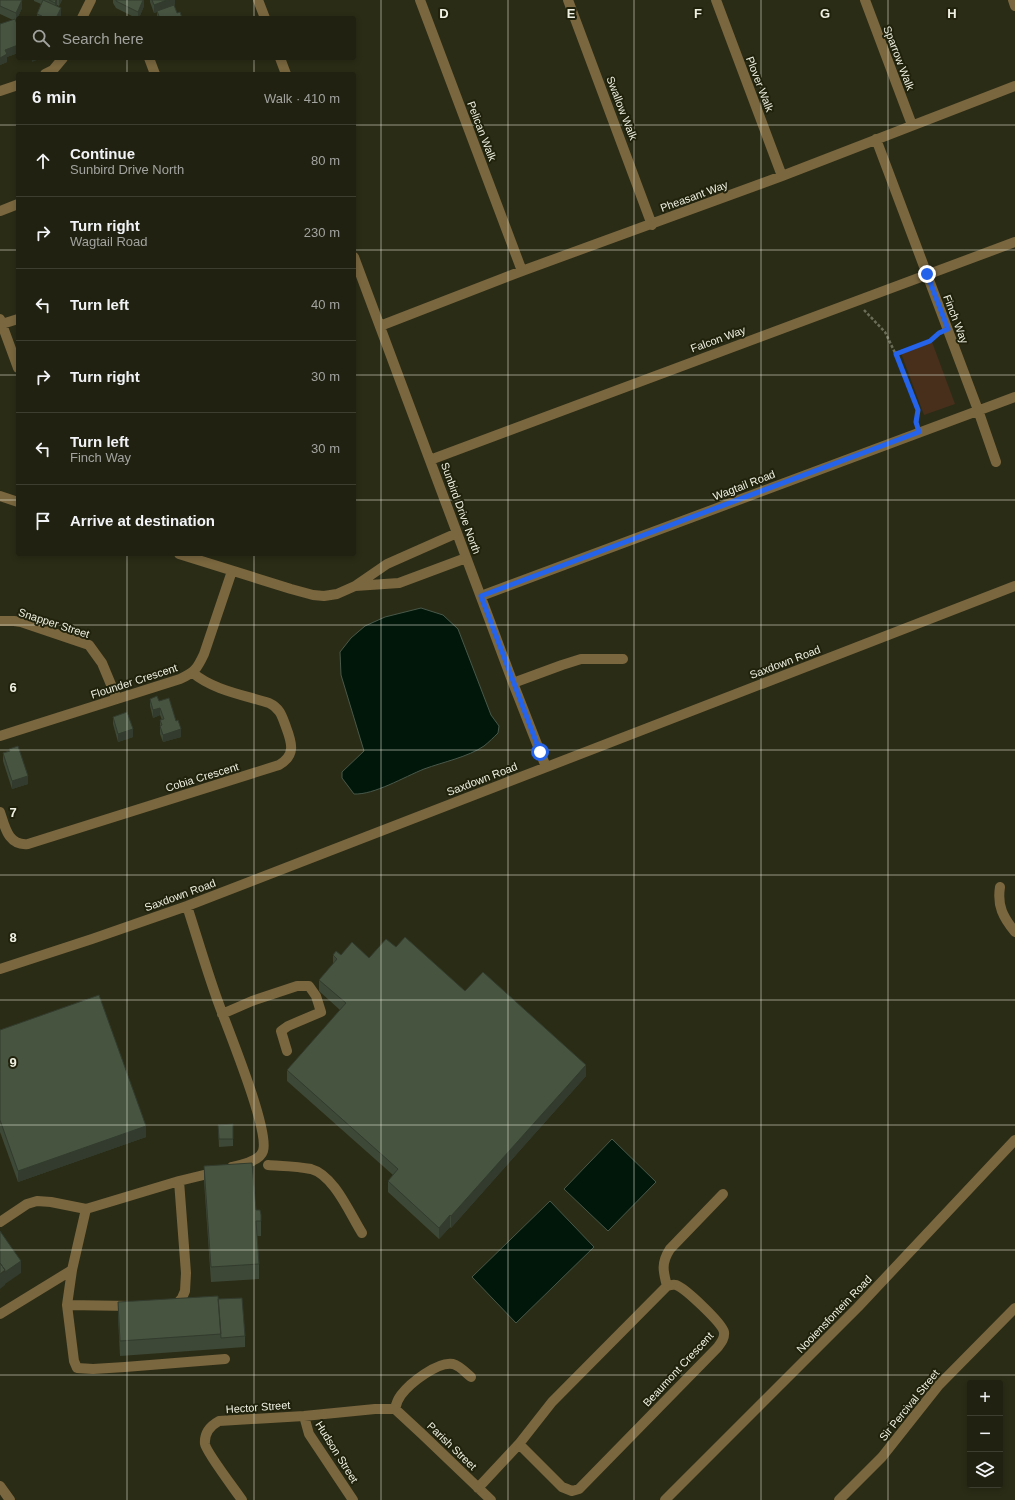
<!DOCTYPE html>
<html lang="en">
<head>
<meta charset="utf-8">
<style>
  :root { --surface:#202110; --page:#282919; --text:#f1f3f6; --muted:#a2a39f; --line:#3d3e30 }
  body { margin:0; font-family:Arial,sans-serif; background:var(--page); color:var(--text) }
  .controls { position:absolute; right:12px; bottom:12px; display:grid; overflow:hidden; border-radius:4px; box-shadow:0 2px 6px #0003 }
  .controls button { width:36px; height:36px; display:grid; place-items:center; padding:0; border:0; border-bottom:1px solid var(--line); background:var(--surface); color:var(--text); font:20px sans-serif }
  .stop { position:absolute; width:12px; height:12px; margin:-9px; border:3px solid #2563eb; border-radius:50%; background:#fff }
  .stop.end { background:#2563eb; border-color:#fff; box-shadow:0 1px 4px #0008 }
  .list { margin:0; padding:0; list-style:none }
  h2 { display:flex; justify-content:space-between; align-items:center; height:52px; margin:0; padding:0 16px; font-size:17px }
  h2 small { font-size:13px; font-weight:400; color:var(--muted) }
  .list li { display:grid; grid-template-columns:26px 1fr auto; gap:12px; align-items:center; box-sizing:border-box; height:72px; padding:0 16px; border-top:1px solid var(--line) }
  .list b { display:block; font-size:15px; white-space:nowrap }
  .list p { margin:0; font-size:13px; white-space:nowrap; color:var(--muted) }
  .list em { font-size:13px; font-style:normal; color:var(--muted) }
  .icon { flex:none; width:22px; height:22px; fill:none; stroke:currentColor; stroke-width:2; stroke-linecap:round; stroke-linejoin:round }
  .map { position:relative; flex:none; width:1015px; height:1500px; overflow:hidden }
  .search { position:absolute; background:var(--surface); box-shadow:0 2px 6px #0003; left:16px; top:16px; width:340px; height:44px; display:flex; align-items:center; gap:10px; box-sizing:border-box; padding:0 14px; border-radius:4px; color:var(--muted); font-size:15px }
  .panel { position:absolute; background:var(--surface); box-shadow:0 2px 6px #0003; left:16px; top:72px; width:340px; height:484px; border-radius:4px }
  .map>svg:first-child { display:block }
  .green { fill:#472f1c }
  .water { fill:#001709; stroke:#48584a }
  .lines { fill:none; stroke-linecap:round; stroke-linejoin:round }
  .path { stroke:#6c6d59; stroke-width:2.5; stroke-dasharray:3 2; stroke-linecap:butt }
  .minor { stroke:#7a673f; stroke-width:10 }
  .wall { fill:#3d4837 }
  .shaded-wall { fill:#323b2d }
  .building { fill:#475440; stroke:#323b2d }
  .route { stroke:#2563eb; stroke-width:5 }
  .grid { fill:none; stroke:#eff0e2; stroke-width:1; stroke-opacity:0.55 }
  .labels { text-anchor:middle; stroke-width:4; stroke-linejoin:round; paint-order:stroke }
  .street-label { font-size:11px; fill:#eff0e2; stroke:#21220c }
  .grid-label { font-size:13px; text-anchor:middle; font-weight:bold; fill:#eff0e2; stroke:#21220c; stroke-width:4; stroke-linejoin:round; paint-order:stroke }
</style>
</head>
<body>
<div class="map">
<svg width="1015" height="1500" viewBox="0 0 1015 1500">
  <rect width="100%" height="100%" fill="#2b2c16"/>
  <path class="green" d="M932,342L955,404L924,415L901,353Z"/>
  <path class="water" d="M421,608L443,615L458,629L491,715L499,726L498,733C494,737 489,742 484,746C468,757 443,762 424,769C404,777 374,795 354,794L342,778V772L364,751L341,675L340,652L351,638L365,626L385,617Z
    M612,1139L656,1182L608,1231L564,1189Z
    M550,1201L594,1247L516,1323L472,1277Z"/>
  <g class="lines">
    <path class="path" d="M864,310L885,332L898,359L918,410L917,422
      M896,353L930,341L938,334"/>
    <path class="minor" d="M258,0L265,18
      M420,0L522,271
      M568,0L652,225
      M716,0L782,176
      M865,0L912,125
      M1013,0L1015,6
      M82,18L91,0
      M149,58L155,74
      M280,58L286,74
      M45,74L53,70L63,58
      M0,91L18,85
      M876,139L978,410L996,462
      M0,211L18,204
      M354,257L513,683L546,767
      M0,319L18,368
      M2,324L18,319
      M380,326L522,271L782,176L1015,86
      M430,460L1015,242
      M0,496L18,502
      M179,554L291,589L313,595L324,596L337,594L355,586L387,564L457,533
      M355,586L399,583L466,558
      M481,596L1015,397
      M0,621H14L21,622L89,645L102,663L117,699
      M513,683L562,665L581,659H623
      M0,736L180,679C195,672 197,669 204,654L232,571
      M0,812C5,827 8,846 28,844L279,765C296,755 292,743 286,727C282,716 280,708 269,703C244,695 213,690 193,673
      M1000,887C997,906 1003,917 1015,932
      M187,906C197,937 206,968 217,999C226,1025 270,1130 263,1151C260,1161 241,1165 232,1167
      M0,969L92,939L187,906L1015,586
      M222,1014L252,1001L297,986H309L316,996L321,1012L288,1026L281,1031L287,1051
      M268,1165C282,1166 297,1166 311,1169C334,1175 350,1214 362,1233
      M86,1209L72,1270L67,1305L74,1361L77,1368L93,1369L125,1367L225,1359
      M0,1222L27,1204L37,1201L51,1202L86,1209L179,1181L216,1172
      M667,1286C663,1271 661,1263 670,1249L723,1194
      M67,1305L131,1306
      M173,1305L177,1304L182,1298L185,1291L186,1273L179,1181
      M0,1314L72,1270
      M395,1409L422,1434L491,1500
      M395,1409C396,1404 398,1399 401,1395C410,1383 438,1361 453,1364C460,1366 465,1372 471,1377
      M304,1416L309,1434L353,1500
      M0,1486L10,1500
      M478,1488L519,1444L552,1402L667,1286C670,1285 673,1284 676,1285C685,1288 722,1323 724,1332C725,1339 720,1344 717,1348L579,1489L572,1491L562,1487L519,1444
      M242,1500C236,1491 206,1452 205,1444C204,1433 210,1426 219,1421L304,1416L375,1409H395
      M665,1500L858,1307L1015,1140
      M839,1500L882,1457L939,1385L1015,1308"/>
  </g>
  <path class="wall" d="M0,0L22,8L16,21L18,27V53L7,57V62L0,65V24L13,20L0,14Z
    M34,0H62L59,6L57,5L56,7L61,16L60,18H37V14L41,4L34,1Z
    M113,0H144V6L139,18H136L116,8L113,3Z
    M150,0H175V4L174,5L177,13L182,18H157V12L154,13L150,2Z
    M150,699L159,701L181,737L163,742L160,734V720H162L160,715L153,718L150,706Z
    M113,717L133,737L118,742L113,724Z
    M9,749L28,784L12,789L3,761V753L9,751Z
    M396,947L465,991L586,1076L451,1228L450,1227L439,1239L388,1192V1181L393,1175L287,1081V1070L340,1010L319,991V980L333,964V955L369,958Z
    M0,1030L146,1137L18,1182L0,1132Z
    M218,1125L233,1139V1146L219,1147Z
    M204,1166L261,1215V1236H257L259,1264V1279L211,1282L204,1181Z
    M218,1299L245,1336V1347L120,1356L118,1317V1302Z"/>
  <path class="shaded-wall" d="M22,0V8L16,21V13Z
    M56,0H57V5L55,10V3Z
    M59,0H62L59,6Z
    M143,0H144V6L139,18H138V12Z
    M167,0H175V4L154,13V5Z
    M61,8V16L60,18H56Z
    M18,45V53L7,57V62L0,65V58L5,50Z
    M32,58H42L32,62Z
    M160,708V715L153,718V710Z
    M133,729V737L118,742V734Z
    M181,729V737L163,742V735Z
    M28,776V784L12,789V781Z
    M586,1065V1076L451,1228V1216Z
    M146,1126V1137L18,1182V1171Z
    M450,1215V1227L439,1239V1228Z
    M21,1261V1273L5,1284V1285L0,1289V1274Z"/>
  <path class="building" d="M0,0H22L16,13L0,6Z
    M43,0L61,8L56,18H41L42,16L37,14Z
    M49,0H56L55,3Z
    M116,0H143L138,12L116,1Z
    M152,0H167L154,5Z
    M174,5L177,13L180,12L182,18H158L157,17L159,16L157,11Z
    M15,19L18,27V45L5,50L7,54L0,58V24Z
    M157,696L159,701L169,698L176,721L178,720L181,729L163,735L160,726L162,725L160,720L164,719L160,708L153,710L150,699Z
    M127,712L133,729L118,734L113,717Z
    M18,746L28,776L12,781L3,753L10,751L9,749Z
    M405,937L465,991L483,972L586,1065L451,1216L450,1215L439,1228L388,1181L398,1169L287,1070L346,1003L319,980L337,959L333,955L336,951L341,955L352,942L369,958L386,939L396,947Z
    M99,995L146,1126L18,1171L0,1120V1030Z
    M233,1124V1139H219L218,1125Z
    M252,1163L256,1210H260L261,1215V1221H256L259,1264L211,1267L204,1166Z
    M0,1231L21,1261L5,1272V1270L0,1263Z
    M0,1263L5,1270L0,1274Z
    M218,1296L221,1334L120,1341L118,1302Z
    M242,1298L245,1336L221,1338L218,1299Z"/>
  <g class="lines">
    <path class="route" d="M540,752L481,596L919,432L916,422L918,410L896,354L930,341L939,333L948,329L927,274"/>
  </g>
  <path class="grid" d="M127,0V18M254,0V18M381,0V1500M508,0V1500M634,0V1500M761,0V1500M888,0V1500M127,58V74M254,58V74M0,125H18M354,125H1015M0,250H18M354,250H1015M0,375H18M354,375H1015M0,500H18M354,500H1015M127,554V1500M254,554V1500M0,625H1015M0,750H1015M0,875H1015M0,1000H1015M0,1125H1015M0,1250H1015M0,1375H1015"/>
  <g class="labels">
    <g class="street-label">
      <text transform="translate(899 58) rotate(69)" y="4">Sparrow Walk</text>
      <text transform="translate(760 84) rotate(69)" y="4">Plover Walk</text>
      <text transform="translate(622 108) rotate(69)" y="4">Swallow Walk</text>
      <text transform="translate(482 131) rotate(69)" y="4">Pelican Walk</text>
      <text transform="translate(694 196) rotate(-20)" y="4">Pheasant Way</text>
      <text transform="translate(956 319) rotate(69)" y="4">Finch Way</text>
      <text transform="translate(718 339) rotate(-20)" y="4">Falcon Way</text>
      <text transform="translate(744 485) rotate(-21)" y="4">Wagtail Road</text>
      <text transform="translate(461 508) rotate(70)" y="4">Sunbird Drive North</text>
      <text transform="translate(54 623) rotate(18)" y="4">Snapper Street</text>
      <text transform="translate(785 662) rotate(-21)" y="4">Saxdown Road</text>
      <text transform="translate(134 681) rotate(-18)" y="4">Flounder Crescent</text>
      <text transform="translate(202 777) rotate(-17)" y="4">Cobia Crescent</text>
      <text transform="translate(482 779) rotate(-21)" y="4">Saxdown Road</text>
      <text transform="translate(180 895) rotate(-20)" y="4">Saxdown Road</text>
      <text transform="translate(834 1314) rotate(-46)" y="4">Nooiensfontein Road</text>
      <text transform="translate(678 1369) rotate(-47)" y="4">Beaumont Crescent</text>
      <text transform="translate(909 1405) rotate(-51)" y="4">Sir Percival Street</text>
      <text transform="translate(258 1407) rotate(-4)" y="4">Hector Street</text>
      <text transform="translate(452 1446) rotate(44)" y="4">Parish Street</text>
      <text transform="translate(337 1452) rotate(58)" y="4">Hudson Street</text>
    </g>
  </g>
  <g class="grid-label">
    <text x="444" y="18">D</text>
    <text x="571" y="18">E</text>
    <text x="698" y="18">F</text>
    <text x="825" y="18">G</text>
    <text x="952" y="18">H</text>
    <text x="13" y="692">6</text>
    <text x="13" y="817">7</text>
    <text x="13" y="942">8</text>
    <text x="13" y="1067">9</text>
  </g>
</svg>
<div class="controls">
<button>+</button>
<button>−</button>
<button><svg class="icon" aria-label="layers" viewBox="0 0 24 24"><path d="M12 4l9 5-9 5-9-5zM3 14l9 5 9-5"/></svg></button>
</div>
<div class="stop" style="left:540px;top:752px"></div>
<div class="stop end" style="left:927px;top:274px"></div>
<div class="search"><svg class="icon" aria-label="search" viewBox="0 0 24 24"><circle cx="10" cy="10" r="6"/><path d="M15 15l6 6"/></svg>Search here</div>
<section class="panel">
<h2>6 min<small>Walk · 410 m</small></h2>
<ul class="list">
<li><svg class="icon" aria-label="ahead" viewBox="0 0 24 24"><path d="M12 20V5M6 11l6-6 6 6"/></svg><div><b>Continue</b><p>Sunbird Drive North</p></div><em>80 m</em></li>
<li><svg class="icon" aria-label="right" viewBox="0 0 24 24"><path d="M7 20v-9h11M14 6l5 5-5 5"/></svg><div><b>Turn right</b><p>Wagtail Road</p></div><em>230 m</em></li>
<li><svg class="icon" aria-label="left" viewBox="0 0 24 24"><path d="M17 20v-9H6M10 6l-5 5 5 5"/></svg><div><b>Turn left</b></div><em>40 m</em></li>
<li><svg class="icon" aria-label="right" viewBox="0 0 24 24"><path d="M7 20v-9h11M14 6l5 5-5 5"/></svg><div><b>Turn right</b></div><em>30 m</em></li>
<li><svg class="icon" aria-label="left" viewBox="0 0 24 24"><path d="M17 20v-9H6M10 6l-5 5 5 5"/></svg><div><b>Turn left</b><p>Finch Way</p></div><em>30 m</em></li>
<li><svg class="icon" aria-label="arrive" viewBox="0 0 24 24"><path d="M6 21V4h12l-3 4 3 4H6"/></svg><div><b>Arrive at destination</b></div></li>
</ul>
</section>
</div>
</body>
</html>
